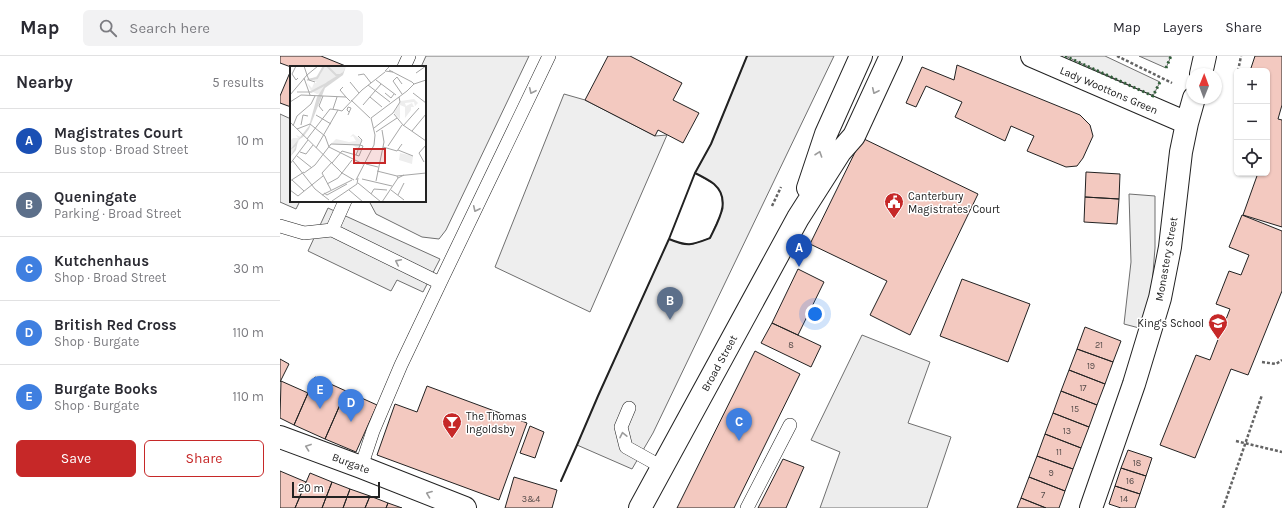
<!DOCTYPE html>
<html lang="en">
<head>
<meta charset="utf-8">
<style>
  :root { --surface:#fff; --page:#f2f2f3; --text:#2b2b33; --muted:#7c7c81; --line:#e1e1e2; --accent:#c62828 }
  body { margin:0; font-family:Karla,sans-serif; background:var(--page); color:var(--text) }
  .controls { position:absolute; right:12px; top:12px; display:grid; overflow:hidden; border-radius:6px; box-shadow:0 1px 3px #0004 }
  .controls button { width:36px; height:36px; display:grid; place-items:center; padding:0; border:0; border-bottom:1px solid var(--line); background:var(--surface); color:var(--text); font:20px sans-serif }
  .compass { position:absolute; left:906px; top:12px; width:36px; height:36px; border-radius:50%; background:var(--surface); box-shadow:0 1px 3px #0004; rotate:1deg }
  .scale { position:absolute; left:12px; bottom:10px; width:88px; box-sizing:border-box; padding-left:4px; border:2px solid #222; border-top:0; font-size:11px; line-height:14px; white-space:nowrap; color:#222; -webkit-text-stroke:3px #fff; paint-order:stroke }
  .you { position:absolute; left:535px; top:258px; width:14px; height:14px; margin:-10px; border:3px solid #fff; border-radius:50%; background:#1a73e8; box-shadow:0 0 0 6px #1a73e833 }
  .badge { display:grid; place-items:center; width:26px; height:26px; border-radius:50%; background:var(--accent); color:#fff; font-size:13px; font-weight:700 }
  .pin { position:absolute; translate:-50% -33px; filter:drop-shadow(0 1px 2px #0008) }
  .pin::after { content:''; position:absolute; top:21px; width:14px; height:12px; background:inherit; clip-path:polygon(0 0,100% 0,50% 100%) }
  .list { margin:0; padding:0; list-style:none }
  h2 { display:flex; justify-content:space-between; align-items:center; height:52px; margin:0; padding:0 16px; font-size:17px }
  h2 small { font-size:13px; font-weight:400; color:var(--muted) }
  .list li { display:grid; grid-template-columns:26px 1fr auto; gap:12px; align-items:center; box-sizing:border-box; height:64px; padding:0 16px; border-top:1px solid var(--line) }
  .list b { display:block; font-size:15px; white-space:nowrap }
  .list p { margin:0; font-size:13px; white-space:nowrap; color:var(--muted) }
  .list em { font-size:13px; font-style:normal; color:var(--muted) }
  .actions { display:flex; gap:8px; padding:12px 16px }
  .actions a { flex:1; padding:9px 0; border:1px solid var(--accent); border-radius:6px; text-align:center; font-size:14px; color:var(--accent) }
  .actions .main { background:var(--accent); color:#fff }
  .icon { flex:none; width:22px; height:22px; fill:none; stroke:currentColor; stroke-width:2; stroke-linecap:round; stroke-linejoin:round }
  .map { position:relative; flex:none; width:1002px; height:452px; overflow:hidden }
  header { display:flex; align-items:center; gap:24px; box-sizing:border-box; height:56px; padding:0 20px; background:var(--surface); border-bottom:1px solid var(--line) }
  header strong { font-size:19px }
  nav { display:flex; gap:22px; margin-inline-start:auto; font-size:14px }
  .search { width:280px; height:36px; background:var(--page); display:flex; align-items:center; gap:10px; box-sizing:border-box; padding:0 14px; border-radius:6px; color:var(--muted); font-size:15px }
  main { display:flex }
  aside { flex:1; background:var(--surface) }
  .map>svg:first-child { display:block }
  .green { fill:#eee; stroke:#6f6f6f }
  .parking { fill:#ededed; stroke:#6f6f6f }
  .building { fill:#f3c9c0; stroke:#222 }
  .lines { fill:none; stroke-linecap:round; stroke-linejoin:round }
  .service-casing { stroke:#222; stroke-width:14 }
  .minor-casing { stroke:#222; stroke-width:24 }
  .trunk-casing { stroke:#222; stroke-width:24 }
  .path { stroke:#646464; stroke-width:2.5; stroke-dasharray:3 2; stroke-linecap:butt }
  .service { stroke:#fff; stroke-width:13 }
  .minor { stroke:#fff; stroke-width:22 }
  .trunk { stroke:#fff; stroke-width:22 }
  .hedge { stroke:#2f5e38; stroke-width:3; stroke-dasharray:2 3; stroke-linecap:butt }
  .wall { stroke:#222; stroke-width:2 }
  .oneway { stroke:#9c9c9c }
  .labels { text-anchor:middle; stroke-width:3; stroke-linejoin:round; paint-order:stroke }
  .number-label { font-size:9px; fill:#564c4a }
  .street-label { font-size:11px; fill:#222; stroke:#fff }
  .poi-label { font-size:11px; fill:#222; stroke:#fff; text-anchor:start }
  .inset-river { fill:none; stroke:#d9d9d9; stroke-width:2 }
  .inset-road { fill:none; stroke:#a7a7a7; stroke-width:1 }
  .view { fill:#c62828; fill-opacity:0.15; stroke:#c62828; stroke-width:2 }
  .inset-edge { fill:none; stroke:#222; stroke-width:2 }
</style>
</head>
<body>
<header>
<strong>Map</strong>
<div class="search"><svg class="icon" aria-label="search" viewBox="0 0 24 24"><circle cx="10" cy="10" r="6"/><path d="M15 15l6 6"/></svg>Search here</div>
<nav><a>Map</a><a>Layers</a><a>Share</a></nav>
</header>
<main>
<aside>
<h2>Nearby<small>5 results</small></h2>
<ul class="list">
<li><span class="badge" style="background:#1a4fb4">A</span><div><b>Magistrates Court</b><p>Bus stop · Broad Street</p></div><em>10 m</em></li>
<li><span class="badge" style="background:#5c6f8a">B</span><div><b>Queningate</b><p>Parking · Broad Street</p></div><em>30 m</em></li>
<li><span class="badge" style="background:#3f7fe0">C</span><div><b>Kutchenhaus</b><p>Shop · Broad Street</p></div><em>30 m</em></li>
<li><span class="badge" style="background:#3f7fe0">D</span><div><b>British Red Cross</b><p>Shop · Burgate</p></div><em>110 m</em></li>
<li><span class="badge" style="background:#3f7fe0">E</span><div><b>Burgate Books</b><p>Shop · Burgate</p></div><em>110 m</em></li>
</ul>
<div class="actions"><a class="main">Save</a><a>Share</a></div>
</aside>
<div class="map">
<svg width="1002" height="452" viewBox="0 0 1002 452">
  <rect width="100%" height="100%" fill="#fff"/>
  <path class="green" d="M146,0H249L166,174L159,183L142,181L96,158L89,145H145V11H141Z
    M785,0H825L880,26L873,40Z
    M859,0H891L886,12Z
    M284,38L305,44L375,80L387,79L310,256L215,211Z
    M0,58L11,63V145H20L16,153L0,146Z"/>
  <path class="parking" d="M467,0H554L373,377L352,413L297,389L318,340L389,183L402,188H413L430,182L443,153L441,137L434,128L415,117L431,88Z
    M849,138L875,140V192L871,242L863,273L844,268L851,206Z
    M48,152L160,203L143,236L117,224L111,235L28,195Z
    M582,279L650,306L628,367L671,381L647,452H540L560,396L531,384Z"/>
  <path class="building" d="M0,0H41L68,11H11L0,7Z
    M328,0H350L402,27L393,44L419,57L403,87L378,74L375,80L305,44Z
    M975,0H1002V49L998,63L1002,64V171L963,159L978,117H987V15H970Z
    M677,9L800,59L810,69L813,80L803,102L797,110L786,111L747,95L754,80L731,70L725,85L675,61L682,46L646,30L636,51L626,47L642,11L674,24Z
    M11,14V51L0,47V40Z
    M582,82L698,138L630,279L590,259L607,225L530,188Z
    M806,116L840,118L839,143L805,141Z
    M805,141L839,143L837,168L804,166Z
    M962,159L1002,175V235L968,319L951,313L915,402L880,389L916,299L930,304L950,253L936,248L949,215L961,219L969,199L949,191Z
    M518,213L544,226L518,279L492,267Z
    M682,223L750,248L728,306L660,280Z
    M492,267L541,290L531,311L481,287Z
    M805,271L841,285L833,306L797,293Z
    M797,293L833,306L825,328L789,314Z
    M475,295L520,318L454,452H397Z
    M0,303L9,308L0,326Z
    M789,314L825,328L817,349L781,335Z
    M35,321L66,335L45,383L14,369Z
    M1,325L28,337L14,369L0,362Z
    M147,330L247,367L219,444L97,399L115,348L137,356Z
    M66,335L97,349L76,396L45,383Z
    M781,335L817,349L809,371L773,357Z
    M773,357L809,371L801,392L765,378Z
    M250,370L264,376L255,402L240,397Z
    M765,378L801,392L793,413L757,400Z
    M848,394L872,402L866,420L841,412Z
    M757,400L793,413L785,435L749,421Z
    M503,403L524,411L506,452H478Z
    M841,412L866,420L860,438L835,430Z
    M0,415L26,426L15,452H0Z
    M30,417L52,426L42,452H15Z
    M234,421L277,434L272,452H225Z
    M749,421L785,435L779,452H766L741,442Z
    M52,426L70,433L63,452H42Z
    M835,430L860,438L855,452H841L829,448Z
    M70,433L90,440L85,452H63Z
    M90,440L108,447L106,452H85Z
    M741,442L766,452H737Z
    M108,447L122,452H106Z"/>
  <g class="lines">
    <defs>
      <path id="service" d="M124,11L129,0
        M65,145L52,174L160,227L269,0
        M0,170L24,177L52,174
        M349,352L341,371L346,391L382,411
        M81,411L93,375L121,309L160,227
        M467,452L510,369"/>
      <path id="minor" d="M752,0L907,67
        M921,18L925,0
        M0,381L81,411L185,452
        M811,452L854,328L880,242L890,191L901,96L907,67L914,42"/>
      <path id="trunk" d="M528,132L546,78L581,0
        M360,452L518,162L560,96L574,80L611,0"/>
    </defs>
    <use href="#service" class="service-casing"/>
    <use href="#minor" class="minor-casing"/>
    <use href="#trunk" class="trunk-casing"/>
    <path class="path" d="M837,0L892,27
      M958,15L961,0
      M492,150L501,131
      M982,306L996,308L1002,304
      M956,385L1002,396
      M943,452L982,339"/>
    <use href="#service" class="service"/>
    <use href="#minor" class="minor"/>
    <use href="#trunk" class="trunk"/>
    <path class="hedge" d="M785,0L873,40L880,26
      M886,12L891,0"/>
    <path class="wall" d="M415,117C421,120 429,124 434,128C452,144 438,165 430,182C412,189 408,191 389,183Z
      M415,117L431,88L467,0
      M281,425L297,389L318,340L389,183"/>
  </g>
  <defs><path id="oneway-chevron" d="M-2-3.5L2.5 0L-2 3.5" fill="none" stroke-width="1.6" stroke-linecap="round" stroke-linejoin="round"/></defs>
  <g class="oneway">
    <use href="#oneway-chevron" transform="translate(252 35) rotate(115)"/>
    <use href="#oneway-chevron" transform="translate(595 35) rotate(115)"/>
    <use href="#oneway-chevron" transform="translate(539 98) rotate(-71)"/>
    <use href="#oneway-chevron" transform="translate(196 153) rotate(115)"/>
    <use href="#oneway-chevron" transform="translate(118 206) rotate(-154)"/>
    <use href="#oneway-chevron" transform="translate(343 379) rotate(-102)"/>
    <use href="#oneway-chevron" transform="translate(28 391) rotate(-160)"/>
    <use href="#oneway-chevron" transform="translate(149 438) rotate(-159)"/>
  </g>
  <defs>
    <symbol id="civic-pin" viewBox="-11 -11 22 30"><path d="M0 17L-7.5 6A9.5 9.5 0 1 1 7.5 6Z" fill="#c62828" stroke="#fff"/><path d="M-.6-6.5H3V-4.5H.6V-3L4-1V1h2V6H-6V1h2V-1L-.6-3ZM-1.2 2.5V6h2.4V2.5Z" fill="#fff"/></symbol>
    <symbol id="school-pin" viewBox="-11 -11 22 30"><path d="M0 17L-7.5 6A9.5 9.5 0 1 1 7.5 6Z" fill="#c62828" stroke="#fff"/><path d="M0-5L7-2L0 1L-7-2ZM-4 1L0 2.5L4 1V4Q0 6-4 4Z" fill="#fff"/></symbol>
    <symbol id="bar-pin" viewBox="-11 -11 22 30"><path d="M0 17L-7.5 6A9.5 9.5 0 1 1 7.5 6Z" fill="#c62828" stroke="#fff"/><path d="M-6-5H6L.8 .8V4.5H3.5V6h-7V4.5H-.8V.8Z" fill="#fff"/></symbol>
  </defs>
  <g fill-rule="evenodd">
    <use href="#civic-pin" x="603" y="135" width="22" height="30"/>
    <use href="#school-pin" x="927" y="256" width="22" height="30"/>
    <use href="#bar-pin" x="161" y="355" width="22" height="30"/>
  </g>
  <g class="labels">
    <g class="number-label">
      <text x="511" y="292">8</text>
      <text x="819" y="292">21</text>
      <text x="811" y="313">19</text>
      <text x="803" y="335">17</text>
      <text x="795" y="356">15</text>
      <text x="787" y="378">13</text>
      <text x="779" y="399">11</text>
      <text x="857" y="410">18</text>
      <text x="771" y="420">9</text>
      <text x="850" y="428">16</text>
      <text x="763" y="442">7</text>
      <text x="251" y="446">3&amp;4</text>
      <text x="844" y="446">14</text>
    </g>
    <g class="street-label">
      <text transform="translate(829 34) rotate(23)" y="4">Lady Woottons Green</text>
      <text transform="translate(886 203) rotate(-80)" y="4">Monastery Street</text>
      <text transform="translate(439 307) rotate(-61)" y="4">Broad Street</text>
      <text transform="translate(71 407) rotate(21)" y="4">Burgate</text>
    </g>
    <g class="poi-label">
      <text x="628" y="144">Canterbury<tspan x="628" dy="13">Magistrates' Court</tspan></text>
      <text x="924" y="271" text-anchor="end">King's School</text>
      <text x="186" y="364">The Thomas<tspan x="186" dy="13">Ingoldsby</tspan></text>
    </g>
  </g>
  <g transform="translate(10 10)">
    <rect width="136" height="136" fill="#fff"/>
    <path d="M32,0H56L53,6L38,16L31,27L27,28L21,25L17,17L22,22L24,17H27L21,13L31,8ZM124,33L128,37L125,40L124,36L115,37L116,40L122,37L124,41H121V44L115,52V41L110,39V53L104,47L111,35ZM63,68L71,74L69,89L68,83L63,79L41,78L46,73L59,76L66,75L63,70L60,71ZM6,69L11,71L0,91V75L3,72H8ZM110,87L123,90L122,98L109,94Z" fill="#eee"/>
    <path d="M56,0L53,9L35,22L19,63L13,71L8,74L6,84L0,91L6,80L0,84L19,60L27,31L37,16L53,6Z" fill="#d9d9d9"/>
    <path class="inset-river" d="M37,0L46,9H50M17,14L27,12L34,0M7,26H21L40,16"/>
    <path class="inset-road" d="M6,0L2,8L6,14L8,12M14,0L17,9L28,0M100,0L95,5L103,6M99,4L122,16M126,7L136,0M68,9L74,8L81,17M14,12L20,29M86,14L106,29M60,16L69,27M112,18L107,11L103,15L112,28M124,18L136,14M78,19L100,36M53,21L50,24L56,31M95,27L101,32L104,28M123,27L136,37M0,29L17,9L19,14L25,16M80,31L92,41M61,34L80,52M0,36L11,29L56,31L60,35M73,39L91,18M43,43L47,31M48,44L52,45L72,24L95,6M33,45L29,40L33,30M104,48L113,59L136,75M26,49L41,58M58,49L61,42L58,41L57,44L59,46M0,56L52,107L64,114M11,59L13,49L18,50M3,60L7,50L21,38L25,30M113,60L129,42M84,62L103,47L110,36L109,31M7,63L20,58L35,70M122,65L136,48M86,66L107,52M35,70L39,81L73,98M17,73L40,43L48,44M70,79L73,80L69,90L66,89ZM98,80L112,59M93,81L107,85L112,78M26,82L48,44M108,84L123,90M10,86L16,88L23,79M7,90L22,102M3,95L25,123L39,134M134,96L129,87L136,79M42,97L52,85L66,89M0,98L18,74M76,98L88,101M87,105L107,110M14,107L25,99L41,78L70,79L72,74L68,70M108,112L107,110L136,107M72,113L102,120M2,114L14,125M66,114L84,79L85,69L81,52L117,25L124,18L122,16M0,115L14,106M86,115L94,76L92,64M68,117L91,136M37,118L48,112L62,94M0,124L8,130L33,110M41,124L32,107L42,96M59,124L73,136M101,124L114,134M34,127L37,129L57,118M81,128L84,123L97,124M32,129L62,114M108,129L114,117M42,135L67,118L68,112M92,136L108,112L114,109"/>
    <path class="view" d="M64,83H95V97H64Z"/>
    <rect width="136" height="136" class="inset-edge"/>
  </g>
</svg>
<div class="controls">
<button>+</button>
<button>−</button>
<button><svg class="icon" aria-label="locate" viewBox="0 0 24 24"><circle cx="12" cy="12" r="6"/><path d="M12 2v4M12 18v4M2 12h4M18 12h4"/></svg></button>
</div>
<svg class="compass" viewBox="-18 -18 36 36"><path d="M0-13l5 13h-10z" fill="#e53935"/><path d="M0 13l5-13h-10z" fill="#7c7c81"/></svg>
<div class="scale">20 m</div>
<div class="you"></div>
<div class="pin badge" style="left:519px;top:211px;background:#1a4fb4">A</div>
<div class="pin badge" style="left:390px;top:264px;background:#5c6f8a">B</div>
<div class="pin badge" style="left:459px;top:385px;background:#3f7fe0">C</div>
<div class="pin badge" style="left:71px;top:366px;background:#3f7fe0">D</div>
<div class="pin badge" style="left:40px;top:353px;background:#3f7fe0">E</div>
</div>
</main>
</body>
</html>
